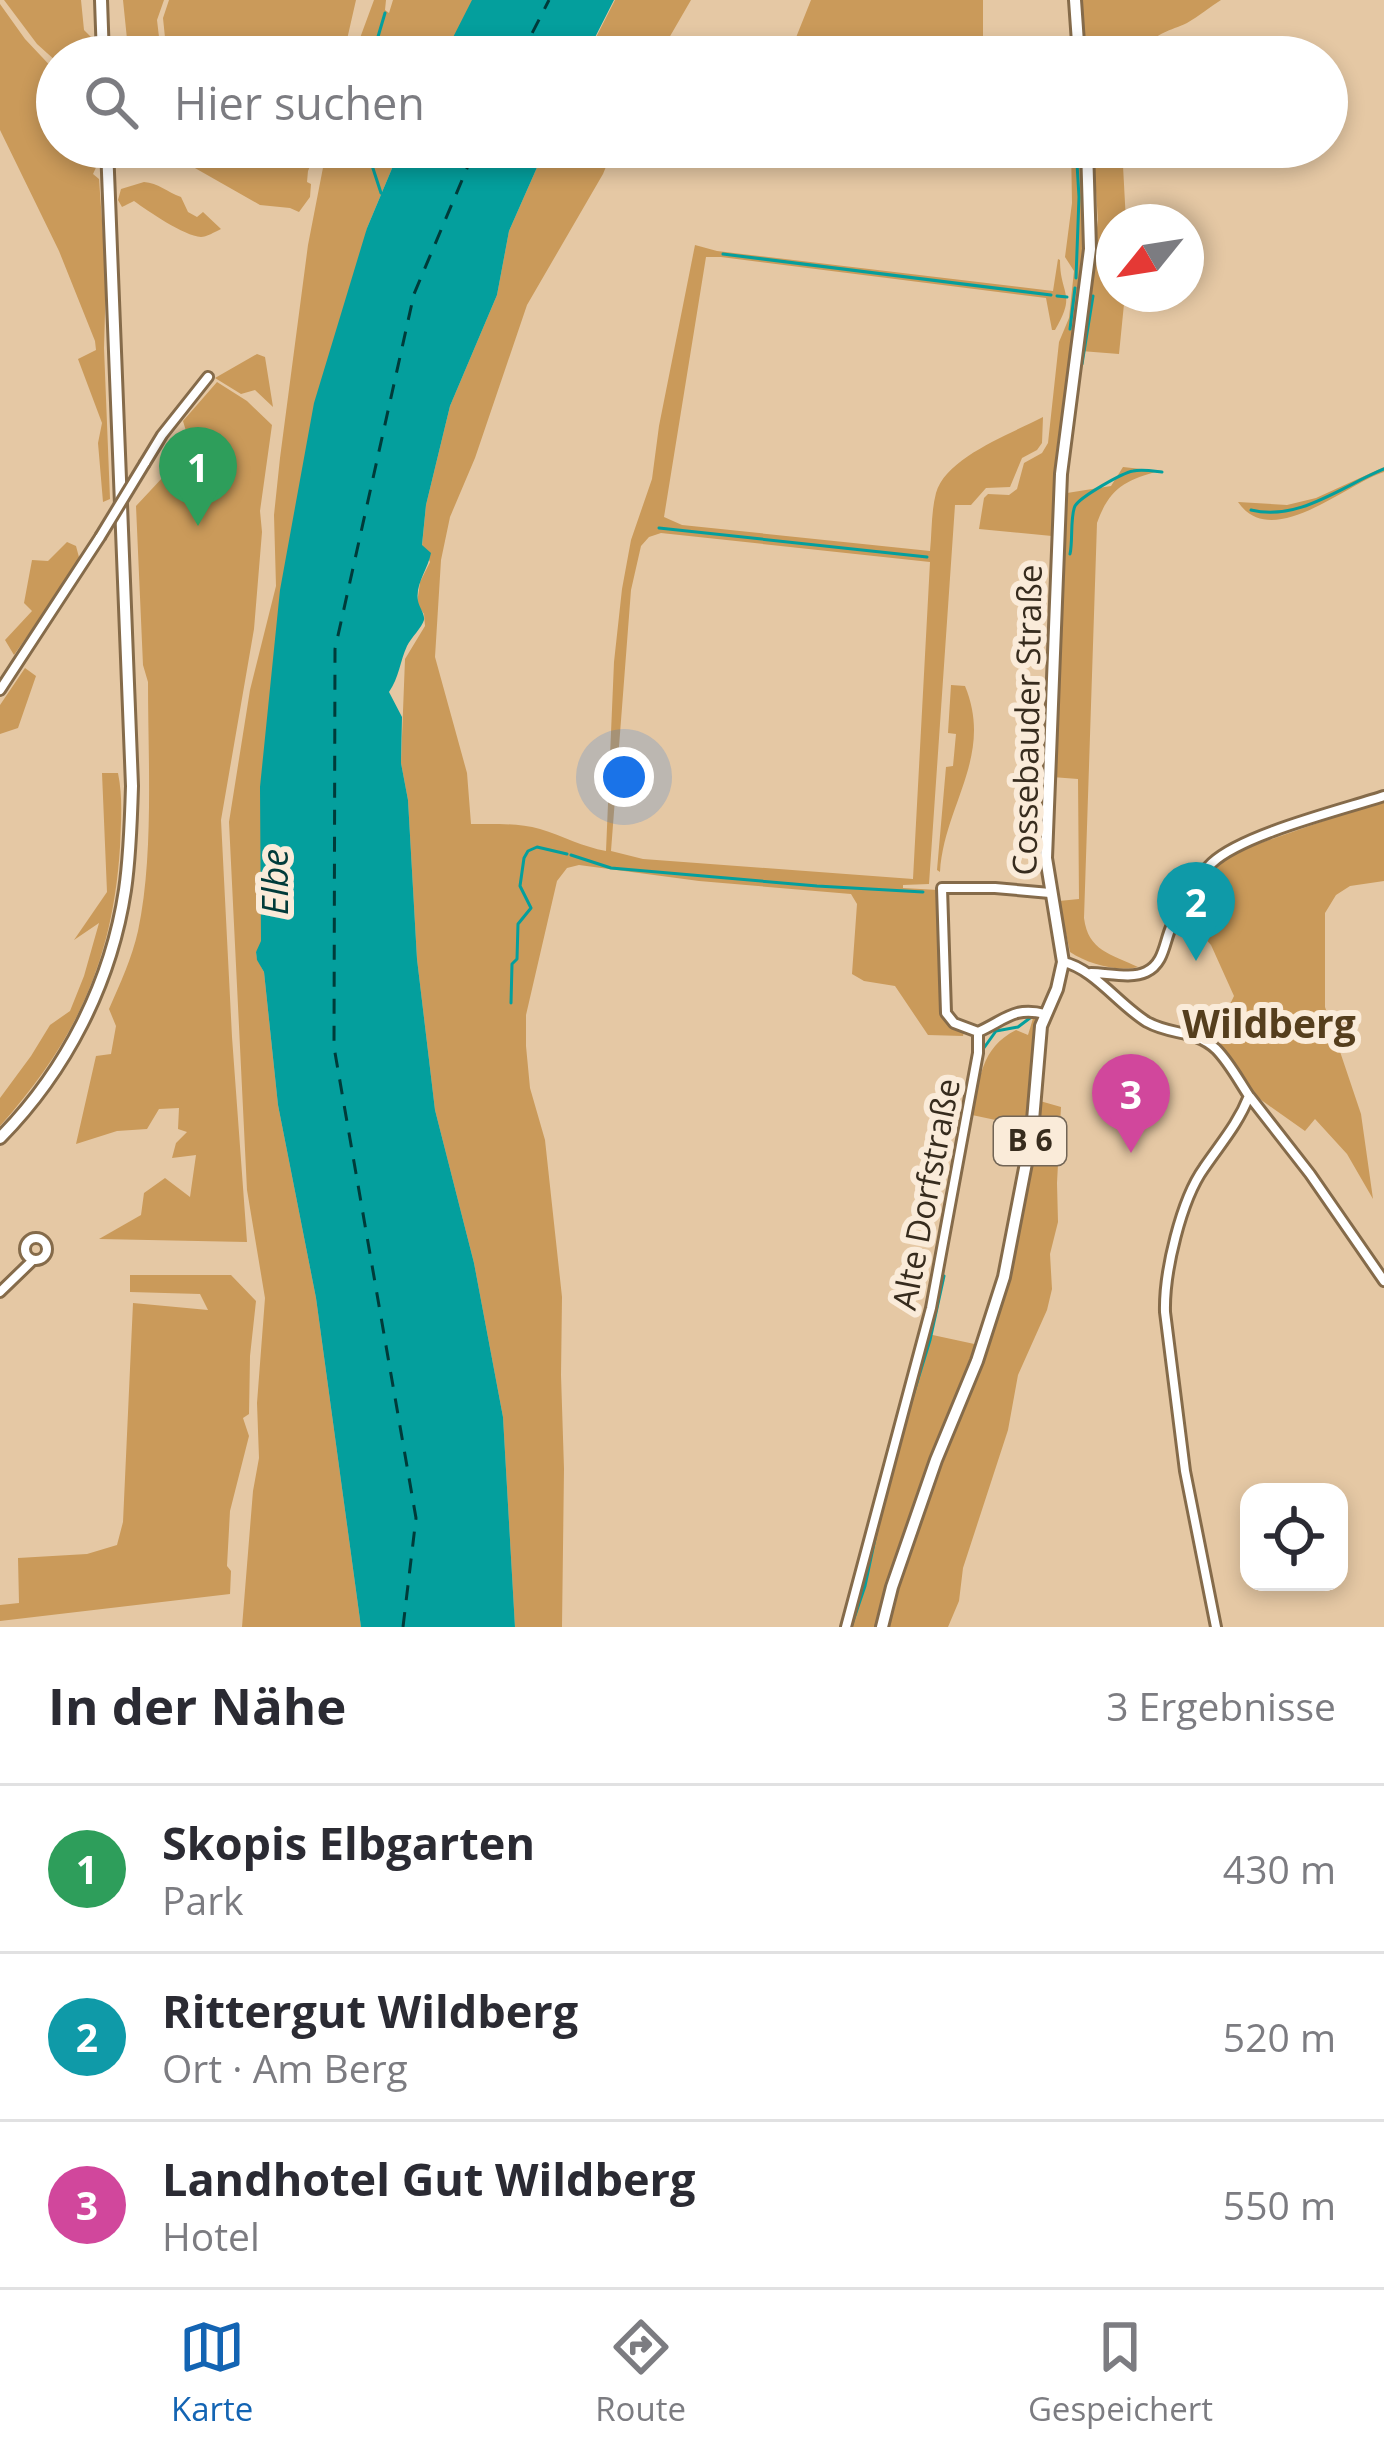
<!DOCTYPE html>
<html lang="de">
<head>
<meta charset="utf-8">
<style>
  :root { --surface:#fff; --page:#f2f2f3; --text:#2b2b33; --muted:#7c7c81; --line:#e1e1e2; --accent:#1364b3 }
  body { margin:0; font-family:"Open Sans",sans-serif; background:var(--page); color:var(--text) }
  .controls { position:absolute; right:36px; bottom:36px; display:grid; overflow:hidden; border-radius:24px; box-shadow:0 6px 18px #0003 }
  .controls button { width:108px; height:108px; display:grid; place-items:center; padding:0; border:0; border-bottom:3px solid var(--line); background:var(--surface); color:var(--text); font:60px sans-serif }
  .compass { position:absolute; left:1096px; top:204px; width:108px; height:108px; border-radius:50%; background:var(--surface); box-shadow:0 6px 18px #0003; rotate:240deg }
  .you { position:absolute; left:624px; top:777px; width:42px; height:42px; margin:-30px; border:9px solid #fff; border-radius:50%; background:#1a73e8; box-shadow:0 0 0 18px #1a73e833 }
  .badge { display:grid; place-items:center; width:78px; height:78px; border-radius:50%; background:var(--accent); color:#fff; font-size:39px; font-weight:700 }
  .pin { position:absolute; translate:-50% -99px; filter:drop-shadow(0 3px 6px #0008) }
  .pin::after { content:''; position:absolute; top:63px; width:42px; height:36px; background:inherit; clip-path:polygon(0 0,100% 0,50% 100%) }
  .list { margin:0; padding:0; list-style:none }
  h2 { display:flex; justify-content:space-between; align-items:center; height:156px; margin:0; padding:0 48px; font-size:51px }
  h2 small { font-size:39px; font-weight:400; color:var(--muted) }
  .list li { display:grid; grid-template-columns:78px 1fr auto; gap:36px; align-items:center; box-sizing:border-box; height:168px; padding:0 48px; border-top:3px solid var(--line) }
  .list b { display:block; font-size:45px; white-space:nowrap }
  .list p { margin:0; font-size:39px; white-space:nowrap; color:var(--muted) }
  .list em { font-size:39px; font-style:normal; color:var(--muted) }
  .icon { flex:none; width:66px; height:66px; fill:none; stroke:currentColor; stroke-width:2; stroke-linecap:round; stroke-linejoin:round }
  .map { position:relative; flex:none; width:1384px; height:1627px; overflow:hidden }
  .search { position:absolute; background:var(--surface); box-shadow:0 6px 18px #0003; left:36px; right:36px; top:36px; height:132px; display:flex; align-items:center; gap:30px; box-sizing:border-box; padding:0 42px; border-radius:66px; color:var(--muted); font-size:45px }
  .sheet { height:660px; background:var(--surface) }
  nav { display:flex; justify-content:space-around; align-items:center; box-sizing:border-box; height:168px; border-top:3px solid var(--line); background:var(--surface); font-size:33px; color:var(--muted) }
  nav a { display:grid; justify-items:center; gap:6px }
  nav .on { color:var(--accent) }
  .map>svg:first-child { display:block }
  .green { fill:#ca9a5a; fill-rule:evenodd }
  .water { fill:#049f9d }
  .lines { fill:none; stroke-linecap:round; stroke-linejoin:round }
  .stream { stroke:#049f9d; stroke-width:3 }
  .ferry { stroke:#003b3a; stroke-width:3; stroke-dasharray:15 12; stroke-linecap:butt }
  .minor-casing { stroke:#856b4a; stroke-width:14 }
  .major-casing { stroke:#856b4a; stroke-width:16 }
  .minor { stroke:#fff; stroke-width:8 }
  .major { stroke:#fff; stroke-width:10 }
  .minor-bridge-casing { stroke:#856b4a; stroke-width:14; stroke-linecap:butt }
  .minor-bridge { stroke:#fff; stroke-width:8 }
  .labels { text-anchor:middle; stroke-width:12; stroke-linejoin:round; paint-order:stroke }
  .shield { fill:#faebd9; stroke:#726556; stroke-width:3 }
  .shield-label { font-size:30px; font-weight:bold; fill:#372c1e }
  .street-label { font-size:33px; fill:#372c1e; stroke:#faebd9 }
  .water-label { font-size:36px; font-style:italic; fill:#003b3a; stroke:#faebd9 }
  .quarter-label { font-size:39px; font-weight:bold; fill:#553e1d; stroke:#faebd9 }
</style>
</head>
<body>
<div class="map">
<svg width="1384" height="1627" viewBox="0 0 1384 1627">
  <rect width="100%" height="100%" fill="#e5c8a4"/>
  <path class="green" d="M4,0H81L84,30L91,37L92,57H57V62L37,44Z
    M123,0H164L157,20L159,37L127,39Z
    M169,0H356L343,57H167L163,18Z
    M374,0H386L385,10L389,13L393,0H473L445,57H353Z
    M615,0H691L658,57H586Z
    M811,0H983V57L789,55Z
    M1081,0H1221C1210,7 1199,16 1187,23C1170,31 1156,32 1145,49L1123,50L1114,57H1086Z
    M0,4L25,39L57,73V147H99L100,159L93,174L99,179L106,277L104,348L110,499L103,502L98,443L102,423L78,359L96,350L95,341L59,251L0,130Z
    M158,147H318L308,171L307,182L311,184L310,197L299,212L290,208L260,205Z
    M327,147H401L367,228L261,947L256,952L257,959L264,972L278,1105L316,1298L361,1627H242L253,1491L259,1458L257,1403L265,1298L247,1190L229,822L250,690L276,586L274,515L280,458L308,245Z
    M546,147H614L603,174L527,305L475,458L450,517L441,560L435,657L467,773L471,824C494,824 518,823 540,829C563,836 583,847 606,851L614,662L622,589L631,540L652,479L659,426L695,245L717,251L1053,291L1058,259L1060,260C1060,295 1077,293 1055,330H1052L1046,298L721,257H706L664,517L682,525L930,551C932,533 931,512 936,493C946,457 1011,434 1043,417L1042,443L1037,450L1022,458L1010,487L986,488L971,505H955L929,884L903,885V888L938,890L940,1013L948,1023L964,1032L963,1036L928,1035L895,986L864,981L852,974L857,904L851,894L699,881L579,865L567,868L557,881L526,1015V1046L530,1088L545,1140L562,1297L561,1375L564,1469L562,1627H515L503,1417L474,1263L435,1110L417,959L408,800L401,763L405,659L425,626L424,614L417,604L420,582L430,562L422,546L426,505L450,406L497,295L509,231ZM661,533L930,562L913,879L643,859L611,851L631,590L641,546L649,537Z
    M1071,147H1082L1086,225L1084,254L1056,454L1052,536L979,529L984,498L988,494L1009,495L1017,489L1024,463L1042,453L1048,443L1059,342L1069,318L1074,271L1065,257L1072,203Z
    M1093,147H1122L1126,222H1114V294H1125L1119,354L1081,351L1098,220Z
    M144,182C158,183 167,192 181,197L188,212L197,217L203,212L221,229C215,232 206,237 201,237C184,236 148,211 134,201L122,207L118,200L121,189Z
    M257,354L265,357L273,407L255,390L241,394L215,378Z
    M217,382L247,401L272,425L260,511L262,532L254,629L221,820L232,1037L247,1242L99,1239L141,1215L144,1193L165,1178L190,1197L196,1155L172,1158L176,1143L187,1132L178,1129L179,1108L159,1109L147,1129L117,1131L76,1144L96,1056L111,1054L116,1026L109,1009C120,984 132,958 138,931C154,857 148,759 148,682L143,665L136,506L164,476H183L188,451L181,436L186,431L183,421Z
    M1123,467L1159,471C1125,480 1109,489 1097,523L1084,918C1088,951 1111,954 1138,967C1117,972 1088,964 1070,952L1059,901L1079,899L1078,779L1052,777L1067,493L1111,486Z
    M1384,467V472C1347,483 1272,552 1238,502L1287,505L1316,498Z
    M67,542L76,546L80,561L14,655L5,640L32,611L24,603L32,560L48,561Z
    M25,668L36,676L18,728L0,734V705Z
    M951,685L965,686C994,756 944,805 940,872L937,870L946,767L953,766L956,734L948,733Z
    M102,773H118C123,798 121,821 120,847C113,961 75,1042 0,1126V1098L31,1056L50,1025L70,1011L84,976L99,923L74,940L107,892Z
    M1384,800V881L1350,886L1336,895L1325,913V1007L1361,1114L1373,1199L1347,1154L1315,1119L1305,1131L1257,1097L1213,1039L1234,996L1211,945L1202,935L1211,920L1189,904L1212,868L1235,852Z
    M1034,1015C1040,1031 1030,1105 1028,1127L972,1115C980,1080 980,1048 1016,1030L1028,1035Z
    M1040,1101L1061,1107L1057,1183L1058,1222L1050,1254L1052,1289L1047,1310L1018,1375L1008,1430L963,1568L959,1601L948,1627H887L896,1588L939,1464L1006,1283L1030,1176Z
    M130,1275H231L256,1301L250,1356L249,1414L243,1418L249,1436L230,1511L227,1566L231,1571L230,1594L0,1621V1605L19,1603L18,1558L87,1554L117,1545L123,1522L133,1303L208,1310L200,1294L130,1292Z
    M928,1334L979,1345L888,1586L877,1627H850L859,1602L881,1498Z"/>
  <path class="water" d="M472,0H614L585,57H443Z
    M401,147H546L509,231L497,295L450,406L426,505L422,545L431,553C428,569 415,584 418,601C419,607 425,614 424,620C422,627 411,638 407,646C400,661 399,678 389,692L402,717L401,763L408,800L417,959L435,1110L474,1263L503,1417L515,1627H361L316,1298L278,1105L264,972L257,960L256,952L261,941L260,787L280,590L314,403L367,228Z"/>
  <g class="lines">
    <path class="stream" d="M372,57L385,13
      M366,147L381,193
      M1076,147L1079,197L1076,278
      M723,254L1051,295
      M1057,296L1067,297
      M1070,329L1075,288
      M1082,364L1093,296
      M1251,510C1298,522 1342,486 1384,469
      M659,528L927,557
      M1070,554C1073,542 1070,516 1075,506C1080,497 1122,473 1133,471C1142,469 1153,471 1162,472
      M571,855L611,868L817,886L923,892
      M511,1003L512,964L517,959L518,924L531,908L520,886L524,858L528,851L537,847L567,854
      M981,1052L996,1031L1018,1027L1030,1018
      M953,1214L967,1133
      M902,1431L930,1340L944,1276
      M851,1627L865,1586L880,1515"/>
    <path class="ferry" d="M520,57L549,0
      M403,1627L416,1518L334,1047L335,649L414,294L476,147"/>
    <defs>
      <path id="minor" d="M145,463L162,435L208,377
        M0,690L100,537
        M1063,962C1093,968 1119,1005 1147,1022C1172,1036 1194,1029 1216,1049C1229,1062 1239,1081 1249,1096C1238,1124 1221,1143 1204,1168C1181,1200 1164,1272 1165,1312L1185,1471L1216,1627
        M1091,973C1107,973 1132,979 1146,972C1165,963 1164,941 1172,925C1183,905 1196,878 1212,863C1243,834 1341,810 1384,796
        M978,1032L954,1023L946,1013L942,888H995L1050,893
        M978,1032C1005,1020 1014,1006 1045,1014
        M1250,1097L1310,1174L1384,1281
        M25 1249a11 11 0 1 1 22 0a11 11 0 1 1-22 0Z
        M0,1292L33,1260
        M846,1627L931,1308L978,1053V1032"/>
      <path id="major" d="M101,0L103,57
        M1075,0L1079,57
        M0,1138C66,1071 111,983 125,890C130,856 131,821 132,786L107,147
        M882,1627L892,1587L936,1460L977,1361L1004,1277L1032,1132L1041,1026L1057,989L1063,962L1046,858L1061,474L1090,249L1087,147"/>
    </defs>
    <use href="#minor" class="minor-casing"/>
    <use href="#major" class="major-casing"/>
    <use href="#minor" class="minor"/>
    <use href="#major" class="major"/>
    <defs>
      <path id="minor-bridge" d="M100,537L145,463"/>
    </defs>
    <use href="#minor-bridge" class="minor-bridge-casing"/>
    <use href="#minor-bridge" class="minor-bridge"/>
  </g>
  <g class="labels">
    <rect class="shield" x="994" y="1117" width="72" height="48" rx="9"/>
    <g class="shield-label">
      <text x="1030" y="1151">B 6</text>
    </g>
    <g class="street-label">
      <text transform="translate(1027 720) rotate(-89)" y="12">Cossebauder Straße</text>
      <text transform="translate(926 1194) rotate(-79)" y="12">Alte Dorfstraße</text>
    </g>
    <g class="water-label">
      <text transform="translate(275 882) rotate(-90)" y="13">Elbe</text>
    </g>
    <g class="quarter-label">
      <text x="1269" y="1038">Wildberg</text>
    </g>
  </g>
</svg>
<div class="controls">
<button><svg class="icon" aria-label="locate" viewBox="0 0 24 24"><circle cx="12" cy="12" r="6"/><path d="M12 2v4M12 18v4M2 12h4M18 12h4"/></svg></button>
</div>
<svg class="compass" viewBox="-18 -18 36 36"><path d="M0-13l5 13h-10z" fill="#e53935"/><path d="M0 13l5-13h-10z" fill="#7c7c81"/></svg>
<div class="you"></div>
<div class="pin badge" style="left:198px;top:526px;background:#2e9e5b">1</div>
<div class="pin badge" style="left:1196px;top:961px;background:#0f9aa8">2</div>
<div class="pin badge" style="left:1131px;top:1153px;background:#d1479c">3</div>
<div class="search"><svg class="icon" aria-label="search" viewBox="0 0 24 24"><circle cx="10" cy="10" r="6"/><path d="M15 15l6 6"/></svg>Hier suchen</div>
</div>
<section class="sheet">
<h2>In der Nähe<small>3 Ergebnisse</small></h2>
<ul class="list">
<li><span class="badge" style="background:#2e9e5b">1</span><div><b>Skopis Elbgarten</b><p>Park</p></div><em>430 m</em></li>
<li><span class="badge" style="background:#0f9aa8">2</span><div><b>Rittergut Wildberg</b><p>Ort · Am Berg</p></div><em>520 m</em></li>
<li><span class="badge" style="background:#d1479c">3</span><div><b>Landhotel Gut Wildberg</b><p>Hotel</p></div><em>550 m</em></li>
</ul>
</section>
<nav>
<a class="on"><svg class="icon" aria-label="map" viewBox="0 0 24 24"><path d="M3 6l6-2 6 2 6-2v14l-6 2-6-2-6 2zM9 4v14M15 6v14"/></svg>Karte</a>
<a><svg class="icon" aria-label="directions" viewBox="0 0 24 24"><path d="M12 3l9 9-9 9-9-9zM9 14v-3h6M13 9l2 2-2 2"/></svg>Route</a>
<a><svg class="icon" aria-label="saved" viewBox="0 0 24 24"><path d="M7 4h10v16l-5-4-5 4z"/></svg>Gespeichert</a>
</nav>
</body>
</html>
